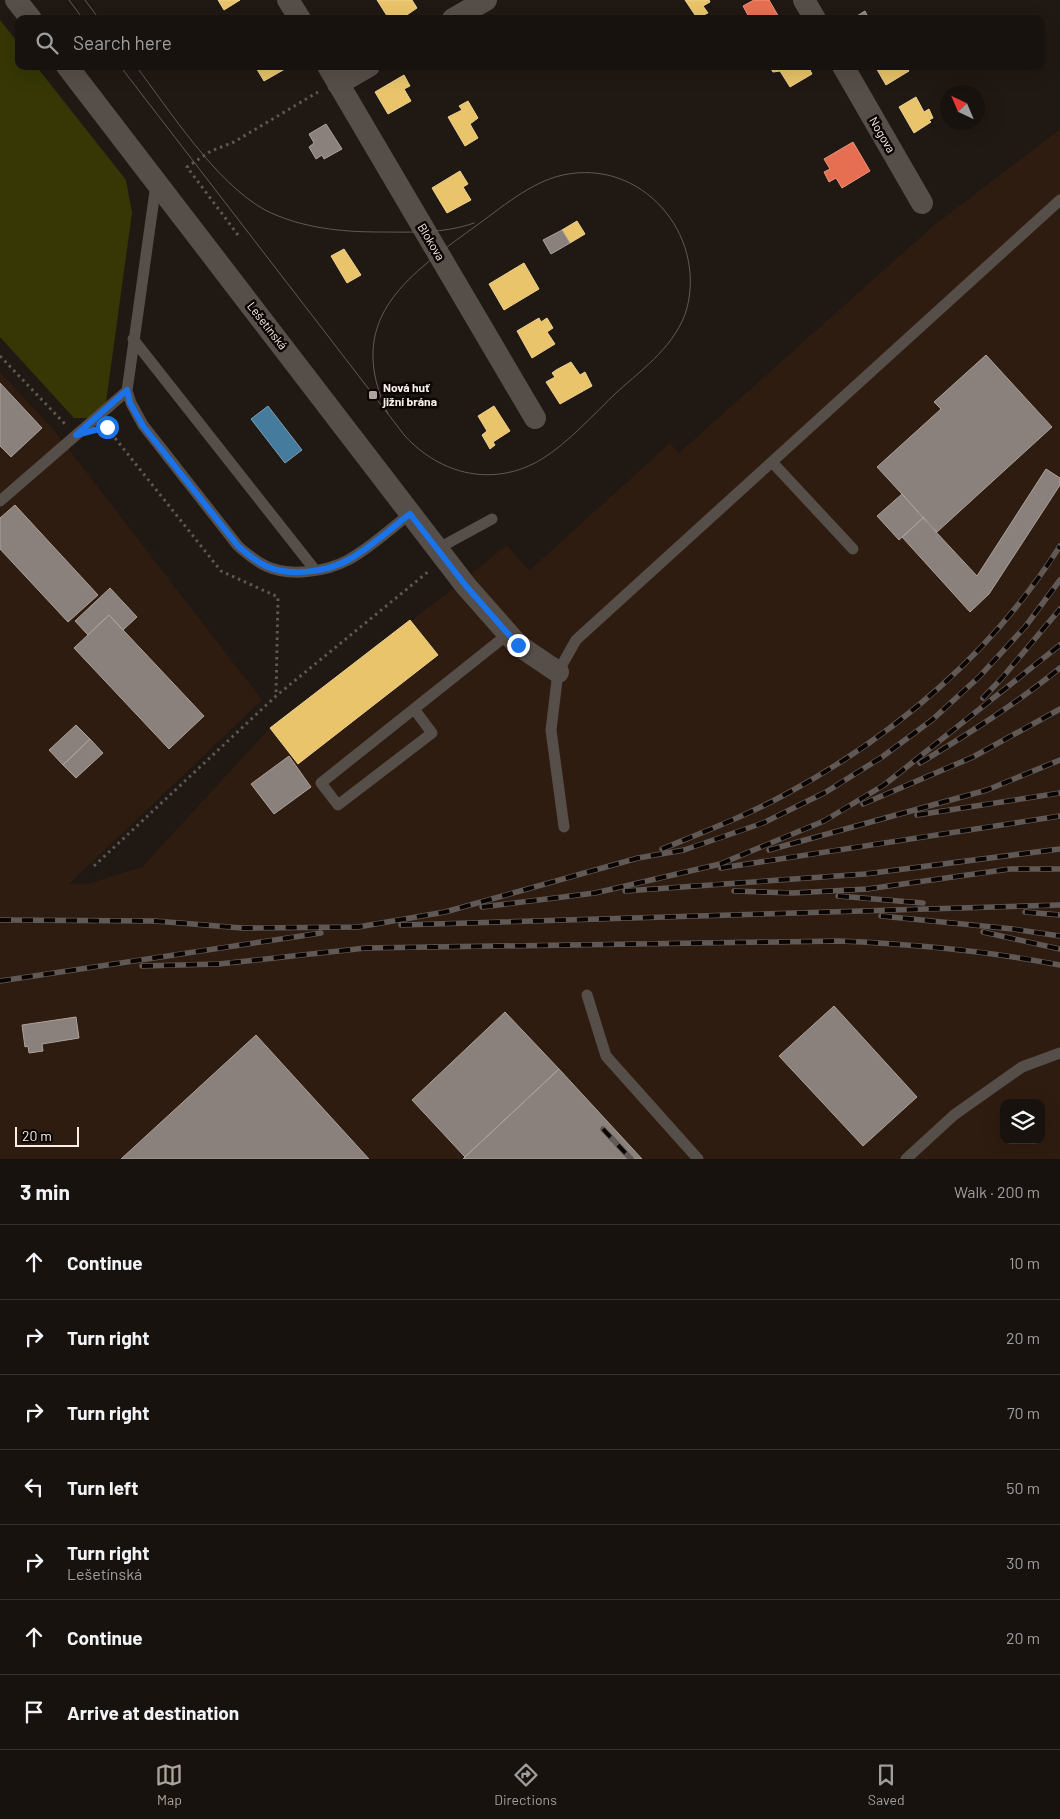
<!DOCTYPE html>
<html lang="en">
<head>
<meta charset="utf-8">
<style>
  :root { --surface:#18120e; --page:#25201c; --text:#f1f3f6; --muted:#9f9e9e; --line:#36322e; --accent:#aea49d }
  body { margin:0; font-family:Barlow,sans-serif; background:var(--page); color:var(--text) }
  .controls { position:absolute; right:15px; bottom:15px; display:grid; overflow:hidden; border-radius:10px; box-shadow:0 5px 20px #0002 }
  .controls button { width:45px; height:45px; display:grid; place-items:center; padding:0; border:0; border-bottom:1px solid var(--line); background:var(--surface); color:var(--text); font:25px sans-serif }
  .compass { position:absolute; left:940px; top:85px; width:45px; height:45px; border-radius:50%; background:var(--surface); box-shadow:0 5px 20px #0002; rotate:316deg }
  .scale { position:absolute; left:15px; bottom:12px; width:64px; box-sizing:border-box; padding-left:5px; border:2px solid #faefe8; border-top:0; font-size:14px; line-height:18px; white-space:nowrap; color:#faefe8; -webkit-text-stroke:4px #0a0503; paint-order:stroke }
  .stop { position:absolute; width:15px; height:15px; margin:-11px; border:4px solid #1a73e8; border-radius:50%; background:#fff }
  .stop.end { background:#1a73e8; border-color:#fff; box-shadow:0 1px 5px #0008 }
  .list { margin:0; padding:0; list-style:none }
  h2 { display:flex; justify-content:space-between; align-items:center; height:65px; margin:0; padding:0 20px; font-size:21px }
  h2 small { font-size:16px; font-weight:400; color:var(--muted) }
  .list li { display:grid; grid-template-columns:32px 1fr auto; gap:15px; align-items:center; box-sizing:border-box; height:75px; padding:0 20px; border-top:1px solid var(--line) }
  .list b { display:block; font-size:19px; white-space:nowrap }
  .list p { margin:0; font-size:16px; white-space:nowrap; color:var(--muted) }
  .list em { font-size:16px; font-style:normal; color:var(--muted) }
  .icon { flex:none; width:28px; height:28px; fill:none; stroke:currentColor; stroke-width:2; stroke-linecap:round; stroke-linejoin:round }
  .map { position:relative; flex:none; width:1060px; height:1159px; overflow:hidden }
  .search { position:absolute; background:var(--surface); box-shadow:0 5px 20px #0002; left:15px; right:15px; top:15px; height:55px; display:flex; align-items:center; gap:12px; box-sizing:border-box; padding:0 18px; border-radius:10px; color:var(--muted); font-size:19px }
  .sheet { height:590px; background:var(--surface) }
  nav { display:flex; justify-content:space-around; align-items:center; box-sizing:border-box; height:70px; border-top:1px solid var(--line); background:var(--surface); font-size:14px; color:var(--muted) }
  nav a { display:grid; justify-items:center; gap:2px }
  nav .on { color:var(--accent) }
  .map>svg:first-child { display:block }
  .built { fill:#2f1c10; fill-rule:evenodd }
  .green { fill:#363705 }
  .homes { fill:#e9c46a; stroke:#eed190 }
  .shops { fill:#e76f51; stroke:#ed957e }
  .public { fill:#457b9d; stroke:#7b9eb4 }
  .industry { fill:#8a817c; stroke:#aca29c }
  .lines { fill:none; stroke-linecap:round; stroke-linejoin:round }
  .path { stroke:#5e5854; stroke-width:3; stroke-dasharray:2.5 4; stroke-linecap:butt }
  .service { stroke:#554e49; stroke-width:11 }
  .minor { stroke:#554e49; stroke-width:22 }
  .tram { stroke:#615956; stroke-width:1 }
  .rail-casing { stroke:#615956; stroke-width:5.5 }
  .rail { stroke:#0a0503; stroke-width:4; stroke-dasharray:11; stroke-linecap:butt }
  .route { stroke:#1a73e8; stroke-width:6 }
  .poi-dot { fill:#aea49d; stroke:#0a0503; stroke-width:2 }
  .labels { text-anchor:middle; stroke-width:5; stroke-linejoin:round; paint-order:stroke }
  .street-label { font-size:12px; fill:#faefe8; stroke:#0a0503 }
  .poi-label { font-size:12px; font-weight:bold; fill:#faefe8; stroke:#0a0503; text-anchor:start }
</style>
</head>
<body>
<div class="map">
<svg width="1060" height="1159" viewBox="0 0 1060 1159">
  <rect width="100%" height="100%" fill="#201813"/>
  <path class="built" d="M1060,129V1159H0V372L53,429L262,700L69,884H87L142,867L270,728L441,598L507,545L529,571L670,443L679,453L932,227ZM1004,1103H1041V1140H1004Z"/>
  <path class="green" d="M0,20L19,44V66H36L126,180L132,213L106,402L90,418H74L0,337Z"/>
  <path class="homes" d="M218,0H240L224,10Z
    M377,0H412L417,8L401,19H389Z
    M685,0H709L710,2L703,6L708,13L697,18Z
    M255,66H290L264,81Z
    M769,66H808L812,74L790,87L780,71L773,72Z
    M875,66H906L909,71L886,85Z
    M404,75L410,86L404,89L411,101L388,114L375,92Z
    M916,97L924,112L929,109L933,118L929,120L931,122L914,133L899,107Z
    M468,101L478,118L470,124L478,138L465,146L448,117L462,110L459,106Z
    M460,171L468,184L463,187L471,200L447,213L432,188Z
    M577,221L585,234L570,243L562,230Z
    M344,249L361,275L347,283L331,256Z
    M524,263L539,289L504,310L489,284Z
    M539,318L541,322L547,318L553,328L547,332L555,344L532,358L517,331Z
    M571,362L580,375L585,372L592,386L560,404L546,382L555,377L552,373L556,370Z
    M494,406L510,431L493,442L495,445L490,449L482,435L487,431L478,416Z
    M410,620L438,655L298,764L270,728Z"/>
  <path class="shops" d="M754,0H769L780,19H757L756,16L750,19L743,6Z
    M853,142L870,171L842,188L836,178L829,182L824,172L830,169L824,159Z"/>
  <path class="public" d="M268,406L302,450L285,463L251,419Z"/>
  <path class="industry" d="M865,11L869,19H852Z
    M326,124L342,149L324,159L322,155L316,159L309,147L314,143L309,134Z
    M562,230L570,243L551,254L543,240Z
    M986,355L1052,427L937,532L877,467L941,409L934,402Z
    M0,383L42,428L11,457L0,446Z
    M1046,469L1060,478V485L989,594L970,612L902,537L923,518L977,576Z
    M902,494L923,518L899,540L877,516Z
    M15,505L98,595L68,622L0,549V518Z
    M110,588L137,617L123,630L109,615L88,635L75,621Z
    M109,615L204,716L169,749L74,648Z
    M76,725L90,739L63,765L49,750Z
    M90,739L103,753L76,778L63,765Z
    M289,756L311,787L274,814L251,784Z
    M834,1006L917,1097L863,1146L779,1056Z
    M505,1012L559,1069L465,1157L412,1100Z
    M76,1017L79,1038L42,1044L43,1051L29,1053L28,1046L25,1047L22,1025Z
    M256,1035L369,1159H121Z
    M559,1069L642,1159H463L465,1157Z"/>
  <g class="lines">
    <path class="path" d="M238,235L187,167L211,151L234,142L318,92
      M0,356L65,424
      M107,428L221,571L278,597L276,696
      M94,866L276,696L429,571"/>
    <path class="service" d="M156,184L127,391L131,403L143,425L238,546C247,554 255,561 266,566C289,577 326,572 348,560C370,548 390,529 410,514
      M133,339L315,570
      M772,462L853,549
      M0,501L127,391
      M437,549L492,519
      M414,709L432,733L338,805L321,783L508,634
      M564,827L551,730L558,672L576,640L1060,200
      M587,995L606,1056L698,1159
      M906,1159L954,1115L1022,1067L1060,1053"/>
    <path class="minor" d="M16,0L31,19
      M288,0L300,19
      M804,0L815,19
      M453,19L486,0
      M67,66L466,586L518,645L558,672
      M328,66L535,418
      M843,66L922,203
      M338,84L369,66"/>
    <path class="tram" d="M69,0L83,19
      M85,0L99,19
      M120,66L405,436C441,475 494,488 542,459C568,443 595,413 617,392C644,368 677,344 687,308C706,233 641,158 563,175C530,182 500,209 473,228C403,279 344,321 388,414
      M136,66C170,111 216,183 265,210C301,228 341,232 380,232C412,232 443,234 474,223"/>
    <defs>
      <path id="rail" d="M983,698L1002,678L1060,609
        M920,763C968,734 1016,704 1060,668
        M863,804L973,757L1060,709
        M917,815L1060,793
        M662,849C703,832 746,816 786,794C896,735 993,652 1060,546
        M769,850L987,790L1060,760
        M721,868L1060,816
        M625,891L865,874L1060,849
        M734,891L793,893L867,889L1010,869H1060
        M838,896L923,903
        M482,907L595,893L720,864L824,821L884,785L1060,645
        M1025,912L1060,915
        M881,916L1013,929L1060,936
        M0,920L155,921L242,928L358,927L445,912L638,858L684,850L763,823L826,792L882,757L932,720L979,677L1025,627L1060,580
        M401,925L1060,905
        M983,932L1060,949
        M142,966L219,964L366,948L839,941C914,944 987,951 1060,965
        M0,981L321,933
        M603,1129L631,1159"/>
    </defs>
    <use href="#rail" class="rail-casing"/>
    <use href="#rail" class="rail"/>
  </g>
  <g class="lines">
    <path class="route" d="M107,427L76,435L127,390L130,403L143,426L238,546C247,554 255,561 266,566C289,577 326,572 348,560C370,548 390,529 410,514L466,586L518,645"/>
  </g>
  <rect class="poi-dot" x="368" y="390" width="10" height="10" rx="2.5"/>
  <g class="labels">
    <g class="street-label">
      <text transform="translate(882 135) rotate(60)" y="4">Nogova</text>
      <text transform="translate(431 242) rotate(59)" y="4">Blokova</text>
      <text transform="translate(267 326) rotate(52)" y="4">Lešetínská</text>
    </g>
    <g class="poi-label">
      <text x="383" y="392">Nová huť<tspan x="383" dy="14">jižní brána</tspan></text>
    </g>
  </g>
</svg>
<div class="controls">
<button><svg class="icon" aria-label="layers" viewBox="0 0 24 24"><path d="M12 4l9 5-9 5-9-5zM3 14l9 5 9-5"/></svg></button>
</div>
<svg class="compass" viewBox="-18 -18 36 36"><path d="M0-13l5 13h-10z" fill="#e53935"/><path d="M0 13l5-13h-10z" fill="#9f9e9e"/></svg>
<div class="scale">20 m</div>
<div class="stop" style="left:107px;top:427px"></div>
<div class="stop end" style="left:518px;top:645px"></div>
<div class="search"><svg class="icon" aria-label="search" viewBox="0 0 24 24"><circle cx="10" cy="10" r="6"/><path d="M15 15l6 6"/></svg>Search here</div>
</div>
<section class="sheet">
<h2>3 min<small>Walk · 200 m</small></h2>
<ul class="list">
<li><svg class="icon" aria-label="ahead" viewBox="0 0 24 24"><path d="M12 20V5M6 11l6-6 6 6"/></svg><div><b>Continue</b></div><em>10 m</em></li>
<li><svg class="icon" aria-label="right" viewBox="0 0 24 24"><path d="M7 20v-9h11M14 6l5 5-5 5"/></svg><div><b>Turn right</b></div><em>20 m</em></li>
<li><svg class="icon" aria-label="right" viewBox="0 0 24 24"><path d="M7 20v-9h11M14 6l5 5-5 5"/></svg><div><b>Turn right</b></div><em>70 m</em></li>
<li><svg class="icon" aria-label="left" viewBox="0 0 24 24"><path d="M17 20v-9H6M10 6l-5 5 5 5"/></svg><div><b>Turn left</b></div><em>50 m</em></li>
<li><svg class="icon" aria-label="right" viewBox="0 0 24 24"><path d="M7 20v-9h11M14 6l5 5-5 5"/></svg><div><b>Turn right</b><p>Lešetínská</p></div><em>30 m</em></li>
<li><svg class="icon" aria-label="ahead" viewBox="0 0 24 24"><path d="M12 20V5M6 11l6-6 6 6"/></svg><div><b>Continue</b></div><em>20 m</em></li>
<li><svg class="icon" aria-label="arrive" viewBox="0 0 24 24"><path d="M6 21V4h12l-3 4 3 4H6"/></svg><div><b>Arrive at destination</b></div></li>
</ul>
</section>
<nav>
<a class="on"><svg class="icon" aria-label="map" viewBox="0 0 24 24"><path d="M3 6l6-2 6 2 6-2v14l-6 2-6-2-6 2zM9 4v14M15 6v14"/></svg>Map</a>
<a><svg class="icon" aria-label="directions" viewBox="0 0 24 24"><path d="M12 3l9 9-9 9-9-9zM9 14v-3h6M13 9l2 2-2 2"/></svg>Directions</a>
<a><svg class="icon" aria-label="saved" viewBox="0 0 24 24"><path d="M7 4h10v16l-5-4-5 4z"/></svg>Saved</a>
</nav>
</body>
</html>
